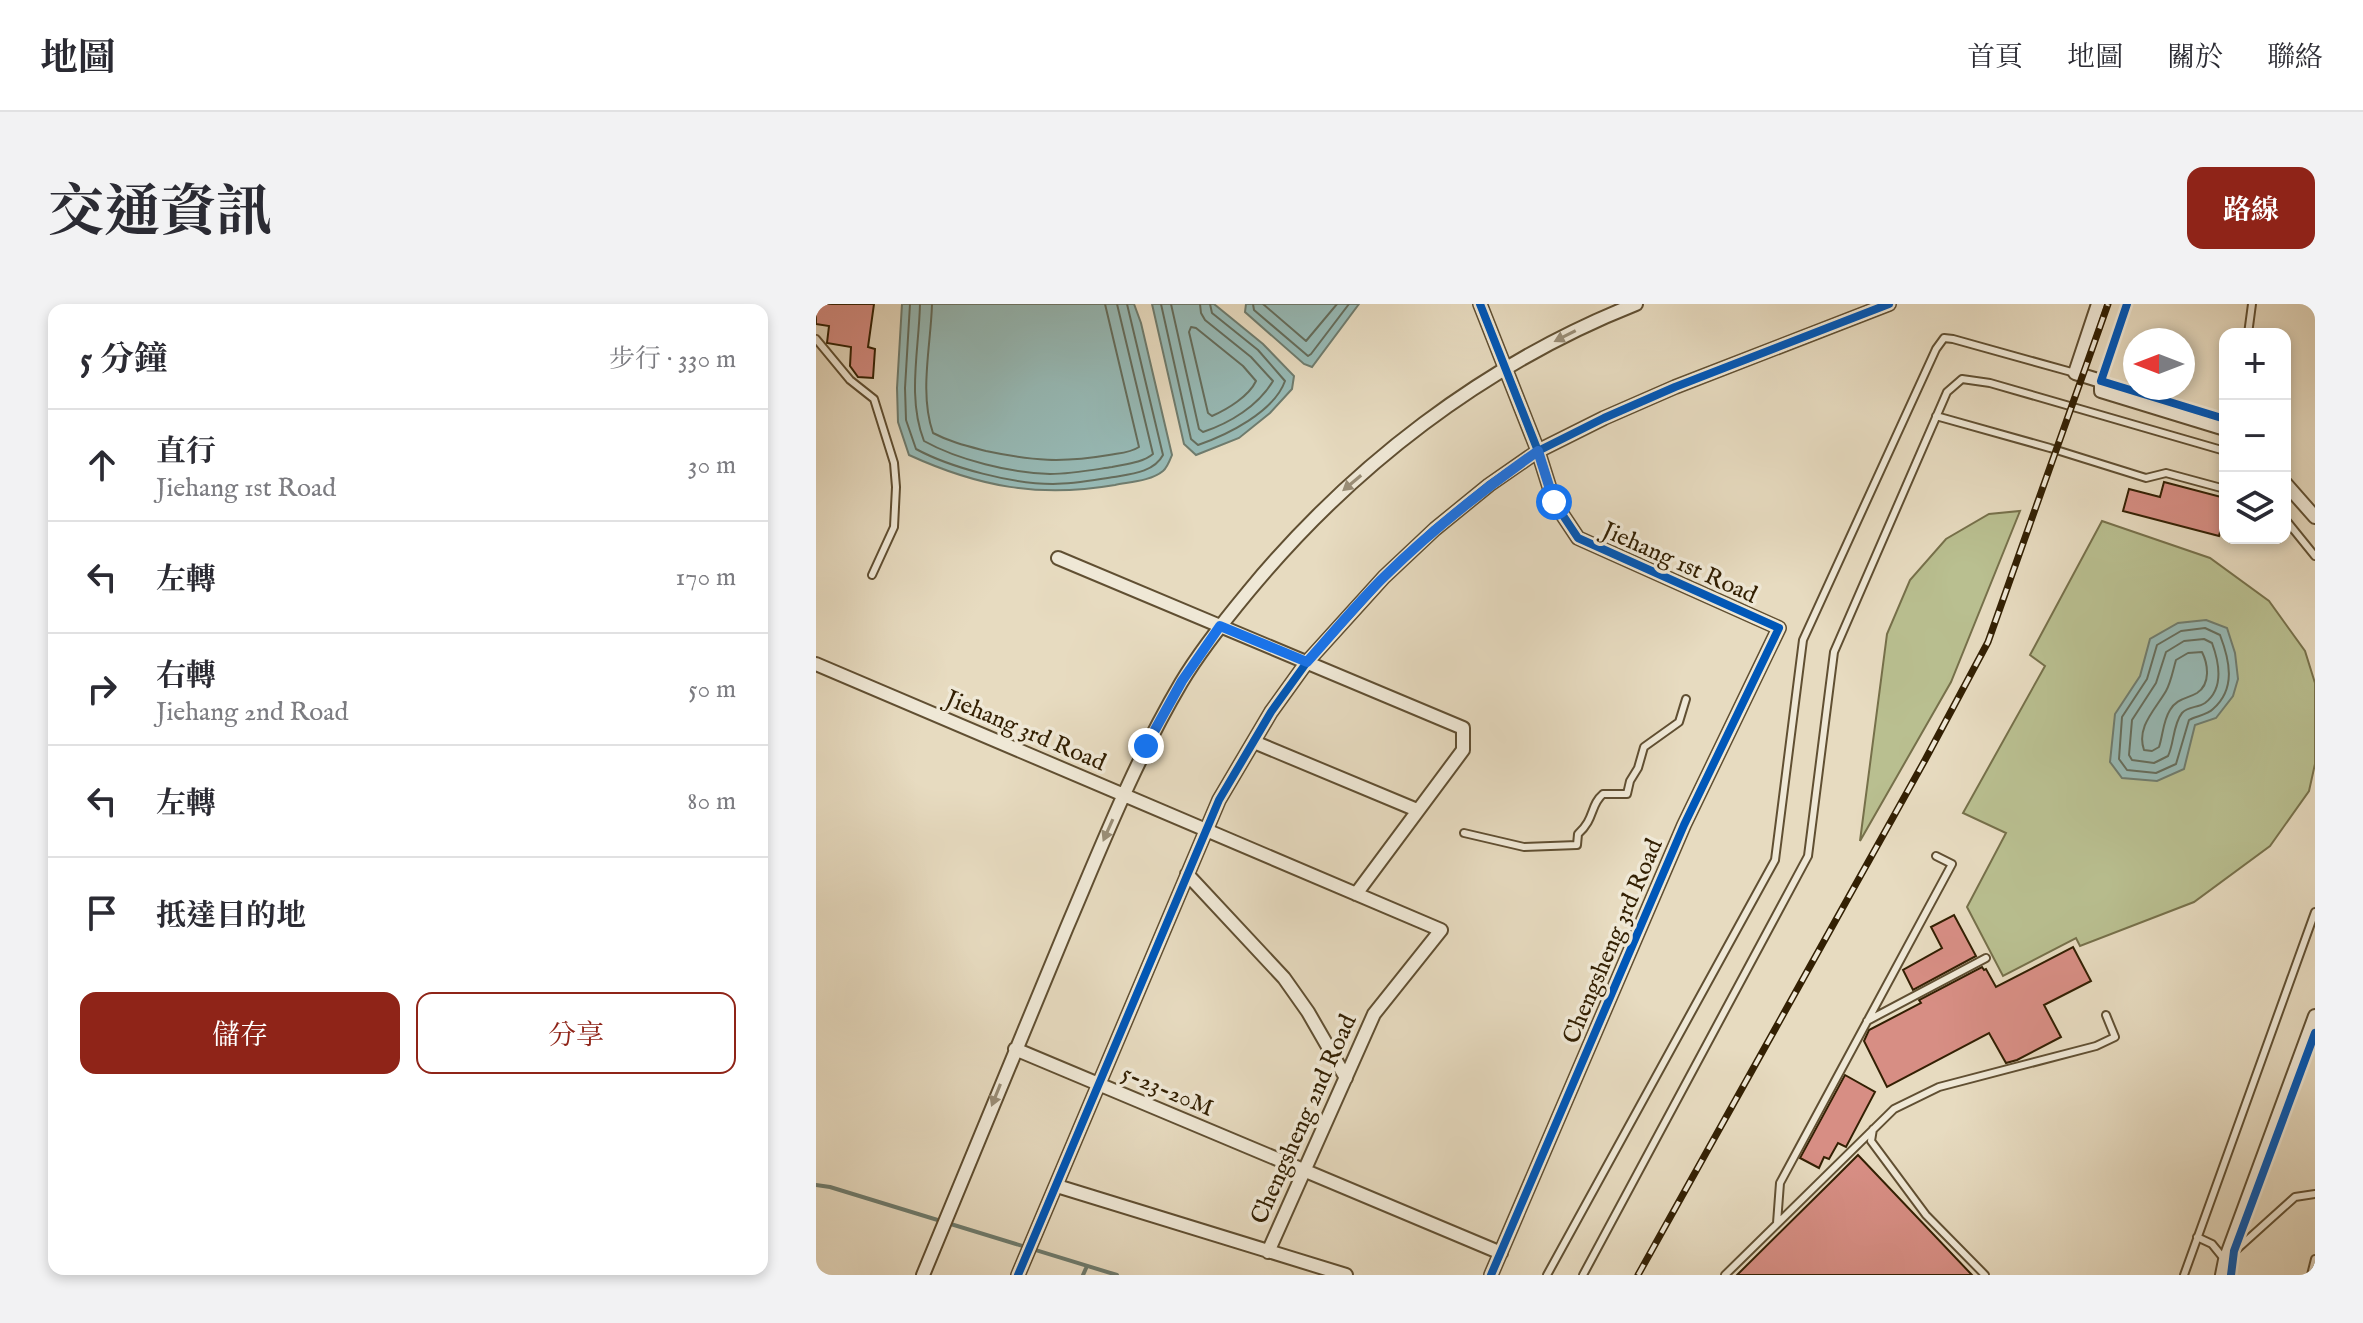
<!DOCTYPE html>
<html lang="zh-TW">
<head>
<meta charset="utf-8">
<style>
  :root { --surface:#fff; --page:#f2f2f3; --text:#2b2b33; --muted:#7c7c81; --line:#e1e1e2; --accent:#8f2418 }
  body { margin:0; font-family:"IM FELL English","Noto Serif TC",serif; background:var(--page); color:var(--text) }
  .controls { position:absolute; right:24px; top:24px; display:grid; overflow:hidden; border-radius:16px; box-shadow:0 4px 12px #0003 }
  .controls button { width:72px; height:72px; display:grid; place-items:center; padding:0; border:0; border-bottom:2px solid var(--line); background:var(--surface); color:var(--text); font:40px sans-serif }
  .compass { position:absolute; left:1307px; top:24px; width:72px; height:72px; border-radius:50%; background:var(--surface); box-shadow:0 4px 12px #0003; rotate:270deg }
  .stop { position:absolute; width:24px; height:24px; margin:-18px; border:6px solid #1a73e8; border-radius:50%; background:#fff }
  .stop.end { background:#1a73e8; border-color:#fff; box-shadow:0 2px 8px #0008 }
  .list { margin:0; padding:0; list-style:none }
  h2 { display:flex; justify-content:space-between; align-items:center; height:104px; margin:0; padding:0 32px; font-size:34px }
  h2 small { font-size:26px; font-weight:400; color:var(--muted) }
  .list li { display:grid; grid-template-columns:52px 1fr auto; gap:24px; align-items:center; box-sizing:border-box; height:112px; padding:0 32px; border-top:2px solid var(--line) }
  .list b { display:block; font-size:30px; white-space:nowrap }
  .list p { margin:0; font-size:26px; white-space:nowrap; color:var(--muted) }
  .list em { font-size:26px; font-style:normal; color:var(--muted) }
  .actions { display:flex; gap:16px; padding:24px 32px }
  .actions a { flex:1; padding:18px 0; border:2px solid var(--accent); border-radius:16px; text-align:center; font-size:28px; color:var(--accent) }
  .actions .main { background:var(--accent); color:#fff }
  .icon { flex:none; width:44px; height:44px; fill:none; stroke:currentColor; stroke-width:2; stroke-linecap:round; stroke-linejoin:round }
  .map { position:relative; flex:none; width:1499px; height:971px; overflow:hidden; border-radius:16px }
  header { display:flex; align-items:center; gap:48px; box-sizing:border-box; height:112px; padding:0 40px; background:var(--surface); border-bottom:2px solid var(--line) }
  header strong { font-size:38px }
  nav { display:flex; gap:44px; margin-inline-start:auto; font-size:28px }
  .intro { display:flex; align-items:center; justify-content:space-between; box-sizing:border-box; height:192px; padding:0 48px }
  h1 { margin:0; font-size:56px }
  .button { padding:20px 36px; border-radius:16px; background:var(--accent); color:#fff; font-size:28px; font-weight:700 }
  main { display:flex; gap:48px; padding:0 48px }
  aside { flex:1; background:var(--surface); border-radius:16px; box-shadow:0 4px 12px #0003 }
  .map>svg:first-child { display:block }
  .green { fill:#b9bf90; stroke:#76704a; stroke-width:2 }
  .water { fill:#97bab6; stroke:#6f7c6e; stroke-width:2 }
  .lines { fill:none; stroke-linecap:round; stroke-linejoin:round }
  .shore { stroke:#656d5c; stroke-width:2 }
  .stream { stroke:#6f7c6e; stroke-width:4 }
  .building { fill:#d78e84; stroke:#332003; stroke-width:2 }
  .lane-casing { stroke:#604f32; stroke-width:10 }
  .street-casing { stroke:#604f32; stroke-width:16 }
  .lane { stroke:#efe8d6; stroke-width:6 }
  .street { stroke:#efe8d6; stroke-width:12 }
  .rail-casing { stroke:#332003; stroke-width:7 }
  .rail { stroke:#efe8d6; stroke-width:4; stroke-dasharray:12; stroke-linecap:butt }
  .cycleway-casing { stroke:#efe8d6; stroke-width:13 }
  .cycleway { stroke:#0057b8; stroke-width:8 }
  .oneway { fill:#9a8e77 }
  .route { stroke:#1a73e8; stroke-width:10 }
  .labels { text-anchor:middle; stroke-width:7; stroke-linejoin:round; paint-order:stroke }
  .street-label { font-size:24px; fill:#332003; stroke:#efe8d6 }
</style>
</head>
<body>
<header>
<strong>地圖</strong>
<nav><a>首頁</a><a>地圖</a><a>關於</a><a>聯絡</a></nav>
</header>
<div class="intro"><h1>交通資訊</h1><a class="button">路線</a></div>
<main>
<aside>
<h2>5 分鐘<small>步行 · 330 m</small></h2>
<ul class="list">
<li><svg class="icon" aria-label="ahead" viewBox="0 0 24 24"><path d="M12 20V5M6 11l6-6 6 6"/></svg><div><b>直行</b><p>Jiehang 1st Road</p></div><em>30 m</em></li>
<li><svg class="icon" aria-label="left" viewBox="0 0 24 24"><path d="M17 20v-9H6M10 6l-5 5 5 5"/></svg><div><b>左轉</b></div><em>170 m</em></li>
<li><svg class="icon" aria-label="right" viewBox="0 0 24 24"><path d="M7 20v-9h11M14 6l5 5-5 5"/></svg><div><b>右轉</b><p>Jiehang 2nd Road</p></div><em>50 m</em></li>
<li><svg class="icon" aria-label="left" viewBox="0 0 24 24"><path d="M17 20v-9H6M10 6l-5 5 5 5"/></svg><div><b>左轉</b></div><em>80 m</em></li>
<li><svg class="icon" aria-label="arrive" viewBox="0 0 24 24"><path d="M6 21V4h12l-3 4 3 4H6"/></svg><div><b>抵達目的地</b></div></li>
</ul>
<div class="actions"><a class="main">儲存</a><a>分享</a></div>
</aside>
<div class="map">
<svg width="1499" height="971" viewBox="0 0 1499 971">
  <rect width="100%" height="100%" fill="#e7dbc0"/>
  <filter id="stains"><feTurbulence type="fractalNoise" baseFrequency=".0025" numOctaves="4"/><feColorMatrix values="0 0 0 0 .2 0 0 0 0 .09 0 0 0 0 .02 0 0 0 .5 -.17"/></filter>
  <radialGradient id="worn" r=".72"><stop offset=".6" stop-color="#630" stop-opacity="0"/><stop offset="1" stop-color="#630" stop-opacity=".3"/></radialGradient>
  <path class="green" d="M1204,207L1135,378L1044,537L1071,330L1094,276L1130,235L1173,210Z
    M1286,217L1394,254L1453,297L1489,347L1499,379V460L1493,487L1454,542L1378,598L1264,642L1260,634L1187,672L1151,603L1190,529L1147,509L1229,362L1214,351Z"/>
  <path class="water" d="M86,0H318L325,19L356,151C354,156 351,164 347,167C335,177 313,178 299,181C223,194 163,183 93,151L82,118L81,84Z
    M336,0H398L447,40L478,72L476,85L454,109L423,134L380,151L368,140Z
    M543,0L496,63L488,60L429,8L430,0Z
    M1390,316L1411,324L1419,349L1422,375L1417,392L1400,414L1379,421L1368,465L1341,477L1306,474L1294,458L1299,410L1324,372L1334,335L1362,319Z"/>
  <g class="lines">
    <path class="shore" d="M94,0L89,84L90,116L100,145C135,164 197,180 237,180C258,180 278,176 298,173C316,170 338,168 347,151L311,0
      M104,0C103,46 91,94 108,137C142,156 195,169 234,170C255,170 276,166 296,163C310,160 326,159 337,150L301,0
      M116,0C115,41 103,89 117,129C134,138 151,142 170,147C217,157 246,159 293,151C304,149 314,149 323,143L289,0
      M345,0L375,135L382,141C411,131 458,108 469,77L442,46L396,9L394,0
      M355,0L383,125L387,128C414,119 442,102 457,77L435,53L389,16L385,9L384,0
      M437,0L438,6L492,52L495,50L533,0
      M447,0L490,37L521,0
      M375,23L380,24L427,62L440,77C433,92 412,105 396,112L392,109L373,28Z
      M1389,324L1404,331C1414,357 1420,385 1397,405C1391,411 1380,412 1373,416L1360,460L1340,469L1311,466L1303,455L1306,413L1331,375L1341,341L1365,327Z
      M1388,335L1396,339C1403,358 1409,384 1389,399C1382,404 1372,402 1366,409C1357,420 1358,440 1352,452L1338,459L1316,456L1313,451L1316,416L1340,379L1350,348L1368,337Z
      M1386,348C1392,360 1395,380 1381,389C1371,395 1361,394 1354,406C1347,417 1347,431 1343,443L1336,447L1328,446C1320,423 1339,406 1350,387C1355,378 1357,366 1360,356L1372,349Z"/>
    <path class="stream" d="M0,881L14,883L301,971
      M267,971L271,962"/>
  </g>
  <path class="building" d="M0,0H58L52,43L59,45L57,74L42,73L34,62L35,43L11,39L13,22L0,20Z
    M1348,178L1409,194V208L1403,232L1307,207L1313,185L1344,193Z
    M1138,611L1160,652L1097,686L1087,666L1126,644L1115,623Z
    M1257,643L1275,677L1228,701L1245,733L1201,756L1190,759L1173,729L1071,783L1048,737L1053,726L1105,699L1103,696L1166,663L1168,666L1170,665L1180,683Z
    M1029,771L1059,788L1030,843L1022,839L1013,855L1008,853L1003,864L984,854Z
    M1042,851L1156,971H921L1018,875Z"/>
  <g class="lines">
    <defs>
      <path id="lane" d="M1432,30L1436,0
        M0,35L34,76L58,95L78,159L80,183L78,223L56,271
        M1120,112L1234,144L1330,174L1350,169L1409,185
        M1469,215L1499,252
        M648,529L708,543L761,541L762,530C779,515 774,501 787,490H811L814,477L822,464L828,443L863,418L870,395
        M1051,717L1170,654
        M1057,825L1055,837L1110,911L1169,971
        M961,919L964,879L1136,560L1120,552
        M1381,933L1396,940L1409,956L1479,893L1499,890
        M731,971L959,556L987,336L1120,45L1128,34L1137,35L1259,69
        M767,971L992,552L1018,348L1131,88L1146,75L1174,79L1409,147
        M909,971L1078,805L1123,783L1280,742L1299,733L1290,711
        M1368,971L1499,608
        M1495,971L1499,955"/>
      <path id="street" d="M664,0L722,147L738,198L762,234L963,324L868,521L675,971
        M1282,0L1259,69L1285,77V87L1409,125
        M1469,179L1499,213
        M242,254L647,424V446L540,590
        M0,360L625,626L558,710L452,948
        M438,438L601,506
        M371,570L468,674L492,708L530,774
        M199,745L685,949
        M241,882L530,971
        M107,971C154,855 202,739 251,623C286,541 319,457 365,379C384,347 408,317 432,288C535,163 668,60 820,0
        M202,971L403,496L455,408L491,358L568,273L619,225L673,181L722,147L788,114L859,83L1073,0
        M1406,971L1409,956L1499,712"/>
    </defs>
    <use href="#lane" class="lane-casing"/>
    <use href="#street" class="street-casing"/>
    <use href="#lane" class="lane"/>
    <use href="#street" class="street"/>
    <defs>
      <path id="rail" d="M822,971L1109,456L1172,338L1292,0"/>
    </defs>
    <use href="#rail" class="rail-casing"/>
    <use href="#rail" class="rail"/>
    <defs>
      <path id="cycleway" d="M664,0L722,147L738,198L762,234L963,324L868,521L675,971
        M1311,0L1285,77L1409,115
        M202,971L403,496L455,408L491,358L568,273L619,225L673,181L722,147L788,114L859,83L1073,0
        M1415,971L1418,947L1499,729"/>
    </defs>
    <use href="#cycleway" class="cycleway-casing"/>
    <use href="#cycleway" class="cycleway"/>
  </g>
  <defs><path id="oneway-solid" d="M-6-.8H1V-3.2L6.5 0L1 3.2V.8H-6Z" transform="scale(2)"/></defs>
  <g class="oneway">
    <use href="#oneway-solid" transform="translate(749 32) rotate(153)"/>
    <use href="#oneway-solid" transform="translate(536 179) rotate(140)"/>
    <use href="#oneway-solid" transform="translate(292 526) rotate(114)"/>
    <use href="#oneway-solid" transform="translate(180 791) rotate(112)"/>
  </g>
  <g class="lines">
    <path class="route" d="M330,442L366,377L404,322L491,358C517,329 542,298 570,271C617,225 668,185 722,147L738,198"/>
  </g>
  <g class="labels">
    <g class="street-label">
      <text transform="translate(864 258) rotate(24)" y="8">Jiehang 1st Road</text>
      <text transform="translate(210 426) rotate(23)" y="8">Jiehang 3rd Road</text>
      <text transform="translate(796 637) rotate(-67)" y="8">Chengsheng 3rd Road</text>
      <text transform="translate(352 786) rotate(23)" y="8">5-23-20M</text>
      <text transform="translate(487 815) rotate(-66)" y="8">Chengsheng 2nd Road</text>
    </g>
  </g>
  <rect width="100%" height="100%" filter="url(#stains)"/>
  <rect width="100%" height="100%" fill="url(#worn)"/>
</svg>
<div class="controls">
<button>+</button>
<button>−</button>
<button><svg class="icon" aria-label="layers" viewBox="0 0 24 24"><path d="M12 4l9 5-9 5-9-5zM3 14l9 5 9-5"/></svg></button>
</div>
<svg class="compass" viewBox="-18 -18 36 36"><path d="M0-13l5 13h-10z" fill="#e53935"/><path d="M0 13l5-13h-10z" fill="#7c7c81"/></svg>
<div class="stop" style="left:738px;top:198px"></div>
<div class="stop end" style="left:330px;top:442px"></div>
</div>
</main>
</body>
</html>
